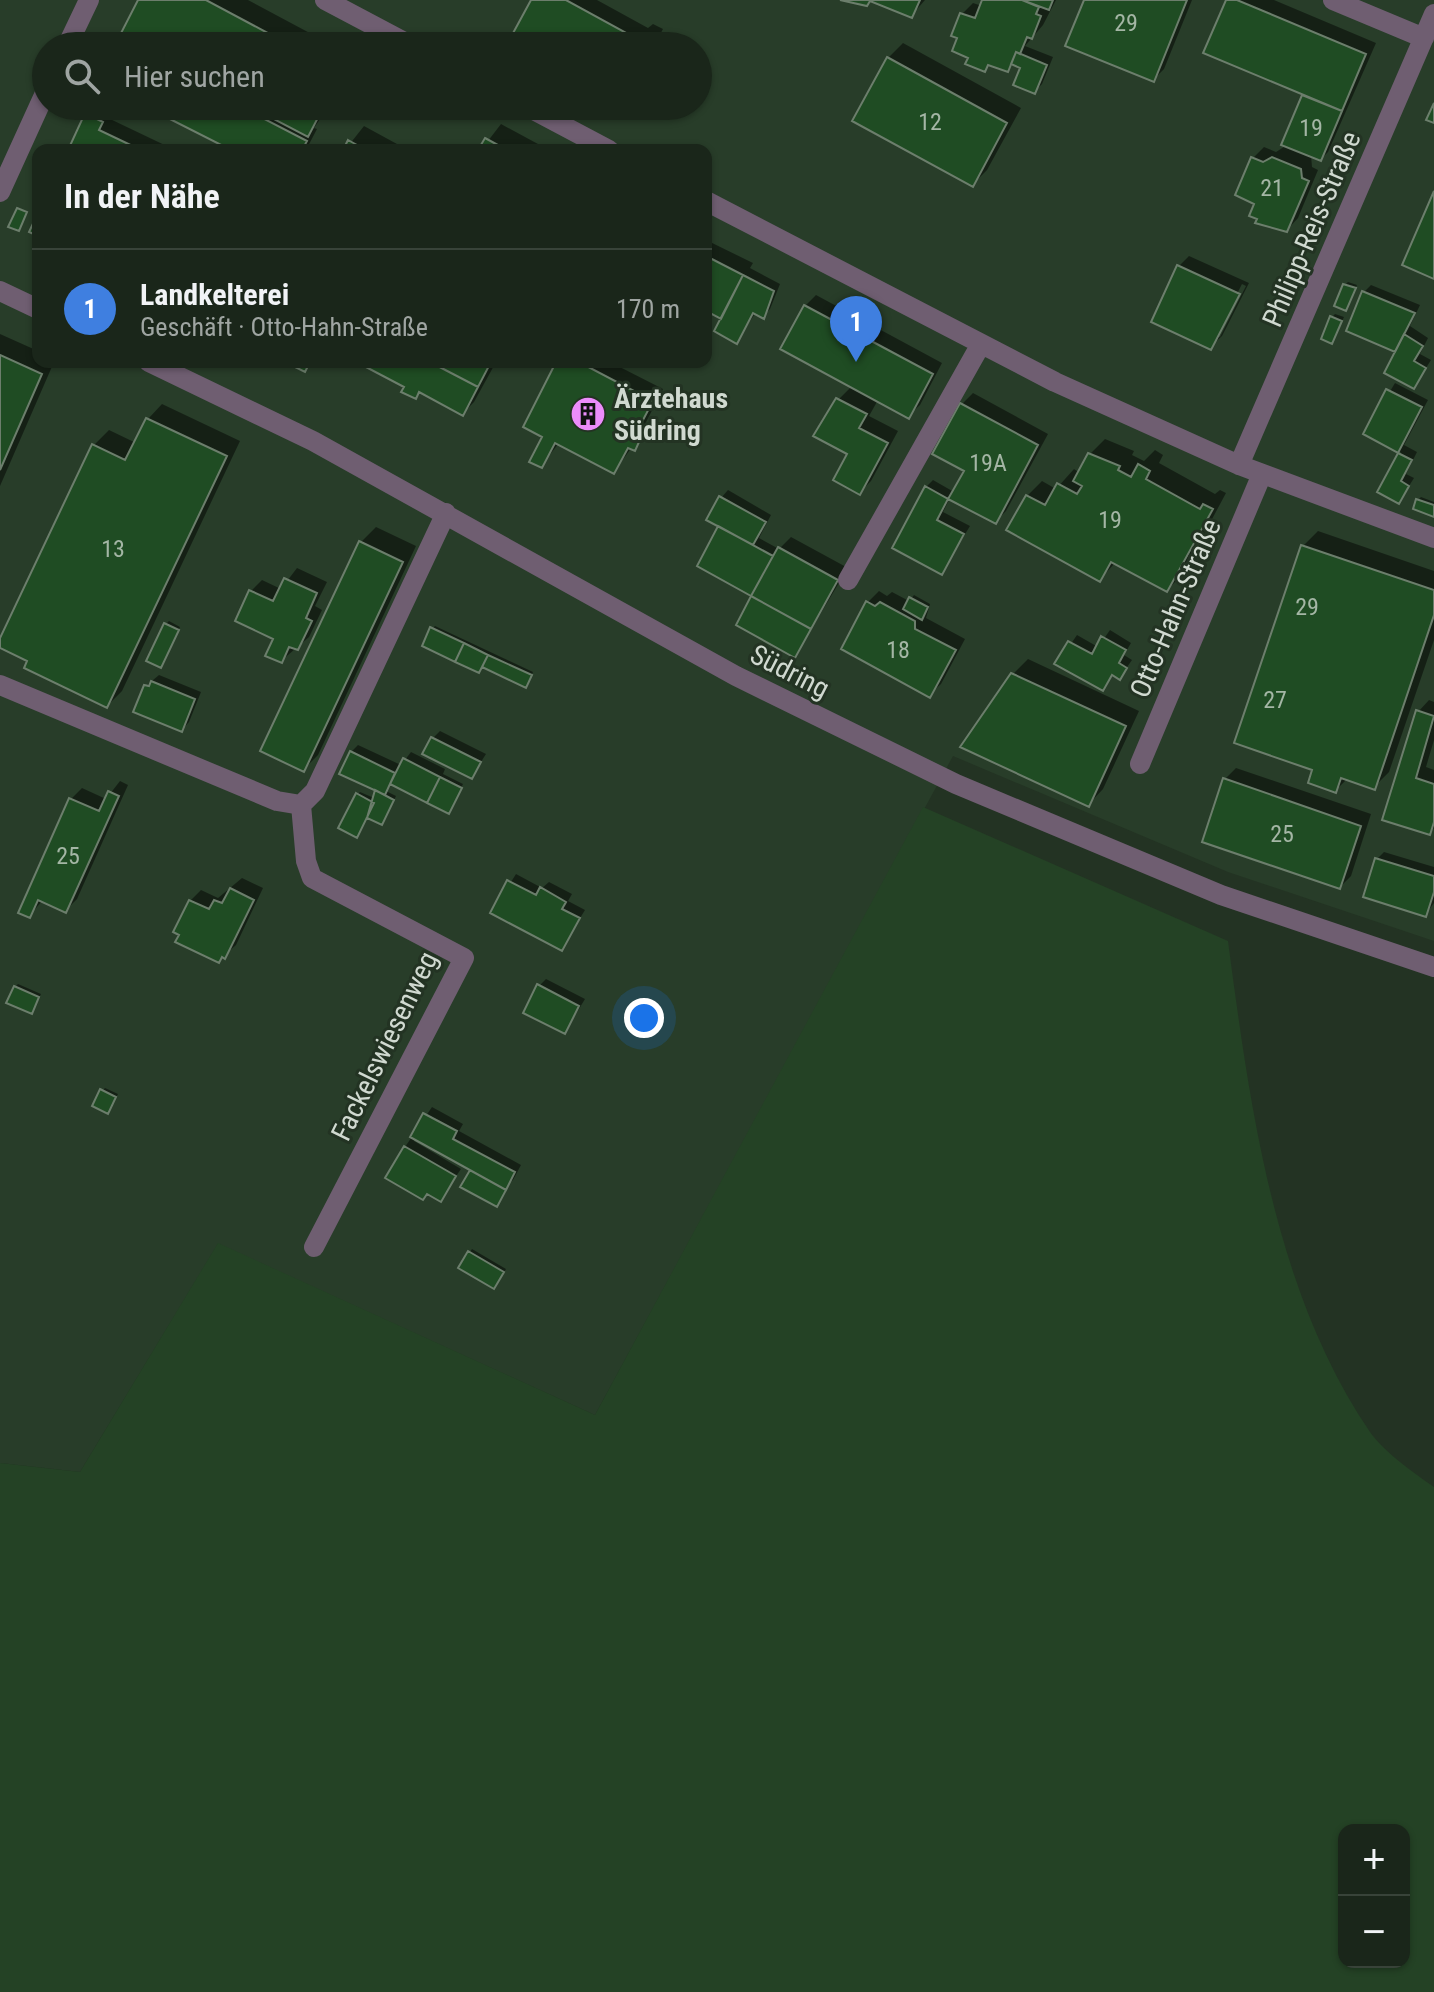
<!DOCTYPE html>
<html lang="de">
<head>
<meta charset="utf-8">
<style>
  :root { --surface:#1a261a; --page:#232e23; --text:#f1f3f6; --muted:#9fa5a2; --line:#384339; --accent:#ec8cfb }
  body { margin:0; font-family:"Roboto Condensed",sans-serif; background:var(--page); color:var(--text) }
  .controls { position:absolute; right:24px; bottom:24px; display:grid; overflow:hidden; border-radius:16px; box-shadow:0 2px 6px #0004 }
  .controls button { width:72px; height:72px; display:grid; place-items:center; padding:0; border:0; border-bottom:2px solid var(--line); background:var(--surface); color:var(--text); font:40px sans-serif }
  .you { position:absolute; left:644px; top:1018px; width:28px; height:28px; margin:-20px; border:6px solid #fff; border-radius:50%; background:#1a73e8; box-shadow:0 0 0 12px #1a73e833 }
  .badge { display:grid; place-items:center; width:52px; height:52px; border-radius:50%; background:var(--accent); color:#fff; font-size:26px; font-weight:700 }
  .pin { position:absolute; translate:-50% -66px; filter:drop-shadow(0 2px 4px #0008) }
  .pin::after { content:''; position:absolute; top:42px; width:28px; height:24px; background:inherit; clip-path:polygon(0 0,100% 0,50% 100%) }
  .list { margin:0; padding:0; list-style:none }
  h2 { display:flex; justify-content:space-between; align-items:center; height:104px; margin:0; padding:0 32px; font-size:34px }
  h2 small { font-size:26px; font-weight:400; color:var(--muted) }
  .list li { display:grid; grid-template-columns:52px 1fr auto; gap:24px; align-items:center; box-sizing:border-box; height:120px; padding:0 32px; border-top:2px solid var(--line) }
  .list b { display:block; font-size:30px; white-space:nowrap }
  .list p { margin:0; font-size:26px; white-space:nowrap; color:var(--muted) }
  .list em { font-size:26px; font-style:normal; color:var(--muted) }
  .icon { flex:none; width:44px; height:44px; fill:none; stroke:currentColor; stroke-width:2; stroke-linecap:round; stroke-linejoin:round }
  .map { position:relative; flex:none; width:1434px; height:1992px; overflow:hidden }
  .search { position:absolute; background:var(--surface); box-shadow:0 2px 6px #0004; left:32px; top:32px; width:680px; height:88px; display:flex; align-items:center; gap:20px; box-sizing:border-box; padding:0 28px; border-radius:44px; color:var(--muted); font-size:30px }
  .panel { position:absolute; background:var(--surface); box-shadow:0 2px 6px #0004; left:32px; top:144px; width:680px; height:224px; border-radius:16px }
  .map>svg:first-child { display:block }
  .built { fill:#283d29; fill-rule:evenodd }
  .green { fill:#244225; fill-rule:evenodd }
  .shadow { fill:#0007; fill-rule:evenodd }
  .building { fill:#1f4c23; stroke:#6c7e6c; stroke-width:2 }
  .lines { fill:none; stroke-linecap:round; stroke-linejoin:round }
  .street { stroke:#6f5e71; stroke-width:20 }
  .labels { text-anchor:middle; stroke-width:6; stroke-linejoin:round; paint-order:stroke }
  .number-label { font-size:24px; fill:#a4b6a5 }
  .street-label { font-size:28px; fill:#d0d9d0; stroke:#233323 }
  .poi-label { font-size:28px; font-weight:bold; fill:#d0d9d0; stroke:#233323; text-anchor:start }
</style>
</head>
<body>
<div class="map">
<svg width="1434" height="1992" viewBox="0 0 1434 1992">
  <rect width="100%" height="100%" fill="#233323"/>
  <path class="built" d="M0,0H1434V941L1228,872L953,756L595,1415L218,1244L80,1472L0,1463ZM46,46H698V106H46ZM38,150H706V362H38Z"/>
  <path class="green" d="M923,807L1228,941C1250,1106 1274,1291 1370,1432C1384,1452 1414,1473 1434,1487V1992H0V1463L80,1472L218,1243L595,1415ZM1344,1830H1404V1962H1344Z"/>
  <path class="shadow" d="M140,0H248L334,46H141Z
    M534,0H597L648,28L653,24L663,29L654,46H510Z
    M873,0H925L911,16Z
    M984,0H1056L1043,25L1025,46L1053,57L1042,84L1035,91L1022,66L1014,63L1007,70L991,64L985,70L970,57L960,37L962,14L973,3L982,6Z
    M1086,0H1192L1164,69L1153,80Z
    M1228,0H1274L1376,43L1328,152L1321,159L1311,155L1312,167L1318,170L1298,218L1287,230L1257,203L1237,194L1253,158L1264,147L1276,152L1287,145L1306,94Z
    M903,43L1021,108L987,170L972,185L888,58Z
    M95,106L112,110L108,118L175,150H70L86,115Z
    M166,106H329L314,128L317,129L306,150H235Z
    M501,124L549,150H481Z
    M364,126L408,150H345Z
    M706,240L753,263L750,268L780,284L770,309L763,316L756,312L737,341L723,318L706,309Z
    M1189,256L1249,283L1222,336L1210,347L1178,267ZM1242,284L1246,286L1220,337H1215Z
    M1348,282L1357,285L1346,309L1345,285Z
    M1371,285L1420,305L1410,326L1428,338L1420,354L1431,360L1414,387L1364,292Z
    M816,295L942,363L920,405L908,416L878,400L869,416L898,431L871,481L860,492L838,400L852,386L805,306Z
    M1335,314L1344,317L1332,342V317Z
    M0,334L38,351V362H54L0,486Z
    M368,362H496L474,402L463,413L421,391L415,397L407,386Z
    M559,362H610L663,389L643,428L649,431L645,437L632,447L614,472L559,443L541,466Z
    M1395,383L1428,400L1404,445L1417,452L1406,474L1414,478L1399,502L1380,491L1401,452L1365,433Z
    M973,393L1048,434L1006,511L995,522L950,498L943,512L970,526L942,572L926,487L933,480L954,492L966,470L962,404Z
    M162,404L240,441L122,691L107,706L0,646V642L94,445L109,430L136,443L148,419Z
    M1105,439L1134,451L1132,455L1144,461L1155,450L1163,455L1159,463L1215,494L1220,490L1226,493L1182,575L1167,590L1116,562L1100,579L1027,496L1042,481L1056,489L1074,469L1080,473L1090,454Z
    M728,490L771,515L759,538L779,549L791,537L848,568L795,656L753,595L699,565L721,526V498Z
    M1421,497L1434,502V515L1418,500Z
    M376,527L416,546L318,755L303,770L361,542Z
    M1318,531L1434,571V640L1389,772L1374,787L1348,778L1335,791L1315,768L1303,546Z
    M297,568L327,582L315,606L322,610L309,637L281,661L276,638L251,591L262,580L281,589Z
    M879,591L887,596L892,592L909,601L914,595L930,604L926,618L965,639L941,684L929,695L868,602Z
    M169,621L180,627L163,663L166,624Z
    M435,626L533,672L528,682L483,665L479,671L432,629Z
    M1110,630L1131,643L1124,655L1132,660L1120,677L1114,674L1103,689L1057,664L1077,635L1098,647Z
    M1028,659L1139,711L1103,789L1089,804L1013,674Z
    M159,675L201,692L189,722L182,730L146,686Z
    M1429,700L1434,702V740L1426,767L1434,770V828L1429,833L1384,818L1418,712Z
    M440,731L486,754L472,776L433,738Z
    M358,745L401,765L411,752L445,769L443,774L463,784L451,808L392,783L386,791L396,796L384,820L368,817L357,835V795L360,792L374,798L378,790L351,752Z
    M1236,768L1371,814L1351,876L1340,887L1225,779Z
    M120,781L128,785L77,899L66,910L43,900L30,915L71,799L82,788L106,799Z
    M1384,852L1434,867V903L1425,915L1377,859Z
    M516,874L542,888L549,882L572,894L568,901L585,910L561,949L492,912Z
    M242,878L263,888L236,945L218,961L190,901L201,890L218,898Z
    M546,979L585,999L565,1032L539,986Z
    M18,984L41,994L31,1012L15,987Z
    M105,1088L118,1094L110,1108L102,1091Z
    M432,1107L463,1124L459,1131L521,1165L513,1180L508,1184L473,1169L416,1138L414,1141L461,1169L440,1199L405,1147Z
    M472,1249L506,1269L497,1284L470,1252Z"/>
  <path class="building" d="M138,0H206L292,46H136L119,37Z
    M531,0H566L637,39L640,34L653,41L650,46H506Z
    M840,0H920L912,18L870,1L867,6Z
    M982,0H1022L1039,7L1036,14L1041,16L1032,39L1027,37L1020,54L1016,52L1008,72L988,65L985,72L965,64L968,58L952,51L957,38L951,36L960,13L975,18Z
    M1022,0H1053L1049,10Z
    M1084,0H1187L1154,82L1065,46Z
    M1226,0H1237L1366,54L1342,111L1203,53Z
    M1016,52L1047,65L1035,94L1013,85L1020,68L1011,64Z
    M887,57L1007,123L973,187L852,121Z
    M1302,95L1342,111L1321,161L1281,145Z
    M1434,103V123L1426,120Z
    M164,106H239L307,141L302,150H231L160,114Z
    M249,106H324L308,137Z
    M350,106H373L368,116Z
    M85,113L103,122L99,130L141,150H68Z
    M485,138L507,150H478Z
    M348,140L366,150H343Z
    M1251,157L1263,162L1272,157L1301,169L1302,178L1309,181L1287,232L1255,223L1257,219L1249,216L1254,204L1235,195Z
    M1434,191V279L1402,265Z
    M17,208L27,212L19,231L8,227Z
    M38,213V236L29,232Z
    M706,256L743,275L721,319L706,311Z
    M1177,265L1240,294L1211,350L1151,322Z
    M743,275L774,291L764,319L753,313L737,344L714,331Z
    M1343,284L1356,288L1346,311L1334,306Z
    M1362,291L1415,313L1395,352L1346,331Z
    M804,305L933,374L909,419L780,349Z
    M1330,316L1342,321L1332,344L1321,339Z
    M1404,334L1423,346L1414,361L1426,368L1414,389L1384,373Z
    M0,355L42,374L0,470Z
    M285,362H310L305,372Z
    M366,362H430L478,387L463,416L419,392L416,399L401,392L404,387L364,366Z
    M430,362H491L478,387Z
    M556,362H579L653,401L633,439L639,442L635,451L628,448L614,474L555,443L542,468L529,462L542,437L523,427Z
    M1386,389L1422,407L1398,453L1363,434Z
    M836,398L867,414L859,428L888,443L860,495L833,480L847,454L813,436Z
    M960,403L1038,445L996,524L948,499L964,471L932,454Z
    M146,418L227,456L107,708L24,668L27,661L0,648V638L92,444L125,460Z
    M1088,453L1120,466L1118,470L1131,477L1138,464L1150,471L1146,479L1200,509L1203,504L1213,509L1167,592L1111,562L1100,582L1006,530L1026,495L1045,505L1057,483L1077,494L1082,486L1073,481Z
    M1398,453L1412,460L1401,481L1409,486L1399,504L1377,492Z
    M925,486L948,499L937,520L964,534L942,575L892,548Z
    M719,496L766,522L753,545L706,520Z
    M1416,499L1434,505V517L1413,509Z
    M718,526L773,556L751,596L697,566Z
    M359,541L403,562L304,772L260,751Z
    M1301,545L1434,590V615L1375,790L1341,778L1336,793L1308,783L1312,770L1234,743Z
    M778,547L838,580L811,629L751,596Z
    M284,578L317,593L306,618L312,621L298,650L289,647L282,663L265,656L273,639L235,621L249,590L273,601Z
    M751,596L811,629L795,658L736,625Z
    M909,597L928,607L922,620L903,609Z
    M866,601L875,606L880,602L915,621V629L956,650L930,698L841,649Z
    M164,623L179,630L161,668L146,661Z
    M430,627L464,643L455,662L422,646Z
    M1101,636L1126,650L1119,663L1127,668L1120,680L1112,675L1103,691L1054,664L1068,641L1092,654Z
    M464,643L488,655L479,673L455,662Z
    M488,655L532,675L526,688L482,667Z
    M1011,673L1126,726L1089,807L960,747Z
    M151,681L195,699L182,732L133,712L144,685L149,686Z
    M1416,710L1434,716L1416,778L1434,784V822L1430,835L1382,820Z
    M431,737L481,762L472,779L422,754Z
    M350,751L395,773L385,795L339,774Z
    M403,758L440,777L427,803L390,784Z
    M440,777L462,788L449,814L427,803Z
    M1223,778L1361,826L1340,889L1202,842Z
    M375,790L394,800L382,825L367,818Z
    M108,791L119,796L66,913L38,900L30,918L18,913L69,798L99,811Z
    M356,793L374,803L357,838L338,828Z
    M1375,858L1434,876V892L1426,917L1363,897Z
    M507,880L536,895L540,887L566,902L562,909L580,918L562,951L490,913Z
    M230,888L254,900L225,959L222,957L219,963L175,942L179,935L173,932L189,900L209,909L214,900L222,903Z
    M537,984L579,1006L565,1034L523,1013Z
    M14,986L39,997L32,1014L6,1003Z
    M100,1089L116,1097L108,1114L92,1106Z
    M423,1113L457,1131L453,1139L515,1172L506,1190L410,1137Z
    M404,1146L456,1176L441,1202L427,1194L423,1200L385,1178Z
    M470,1170L506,1190L497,1207L460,1187Z
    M468,1251L504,1272L494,1289L458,1268Z"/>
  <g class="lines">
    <path class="street" d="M325,0L412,46
      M1333,0L1424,38
      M67,46L89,0
      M526,106L609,150
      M0,192L46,91
      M706,201L1055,382L1239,465L1434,538
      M0,291L38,309
      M149,362L313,441L736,676L956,784L1221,895L1434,967
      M1239,465L1434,14
      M848,580L981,344
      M0,685L277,801L301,805L315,791L446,513
      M1140,764L1262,474
      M301,805L306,861L312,878L464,958L314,1247"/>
  </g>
  <defs>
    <symbol id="building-disc" viewBox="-11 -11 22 22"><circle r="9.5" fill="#ec8cfb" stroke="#233323"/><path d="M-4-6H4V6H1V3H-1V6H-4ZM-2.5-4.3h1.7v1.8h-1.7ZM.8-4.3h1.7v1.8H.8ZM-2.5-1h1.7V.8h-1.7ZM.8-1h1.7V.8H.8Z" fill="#111"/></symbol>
  </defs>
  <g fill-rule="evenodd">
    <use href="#building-disc" x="568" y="394" width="40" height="40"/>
  </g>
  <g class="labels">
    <g class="number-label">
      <text x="1126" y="31">29</text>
      <text x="930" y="130">12</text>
      <text x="1311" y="136">19</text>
      <text x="1272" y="196">21</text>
      <text x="988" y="471">19A</text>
      <text x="1110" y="528">19</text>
      <text x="113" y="557">13</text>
      <text x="1307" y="615">29</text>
      <text x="898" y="658">18</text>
      <text x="1275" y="708">27</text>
      <text x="1282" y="842">25</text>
      <text x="68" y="864">25</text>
    </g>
    <g class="street-label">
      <text transform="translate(1311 229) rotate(-67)" y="10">Philipp-Reis-Straße</text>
      <text transform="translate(1175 608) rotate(-67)" y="10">Otto-Hahn-Straße</text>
      <text transform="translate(790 671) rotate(27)" y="10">Südring</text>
      <text transform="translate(384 1046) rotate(-64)" y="10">Fackelswiesenweg</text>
    </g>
    <g class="poi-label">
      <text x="614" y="408">Ärztehaus<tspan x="614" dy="32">Südring</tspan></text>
    </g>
  </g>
</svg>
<div class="controls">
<button>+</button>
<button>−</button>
</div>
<div class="you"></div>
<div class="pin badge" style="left:856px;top:362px;background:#3f7fe0">1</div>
<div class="search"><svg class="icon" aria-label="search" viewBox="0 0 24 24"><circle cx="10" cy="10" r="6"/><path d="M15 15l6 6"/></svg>Hier suchen</div>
<section class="panel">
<h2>In der Nähe<small></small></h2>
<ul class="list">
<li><span class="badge" style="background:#3f7fe0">1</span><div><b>Landkelterei</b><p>Geschäft · Otto-Hahn-Straße</p></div><em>170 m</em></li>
</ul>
</section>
</div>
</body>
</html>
